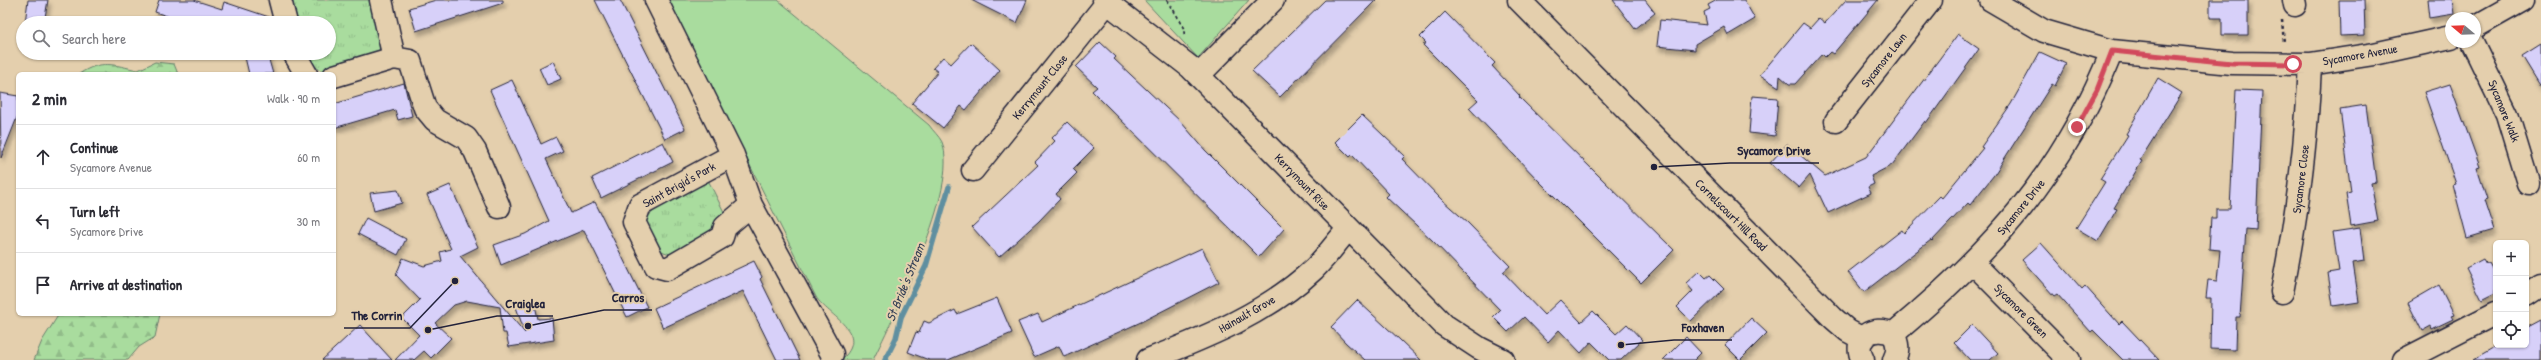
<!DOCTYPE html>
<html lang="en">
<head>
<meta charset="utf-8">
<style>
  :root { --surface:#fff; --page:#f7f7f7; --text:#2b2b33; --muted:#7c7c81; --line:#e1e1e2 }
  body { margin:0; font-family:"Patrick Hand",sans-serif; background:var(--page); color:var(--text) }
  .controls { position:absolute; right:12px; bottom:12px; display:grid; overflow:hidden; border-radius:6px; box-shadow:0 1px 3px #0004 }
  .controls button { width:36px; height:36px; display:grid; place-items:center; padding:0; border:0; border-bottom:1px solid var(--line); background:var(--surface); color:var(--text); font:20px sans-serif }
  .compass { position:absolute; left:2445px; top:12px; width:36px; height:36px; border-radius:50%; background:var(--surface); box-shadow:0 1px 3px #0004; rotate:289deg }
  .stop { position:absolute; width:12px; height:12px; margin:-9px; border:3px solid #d1495b; border-radius:50%; background:#fff }
  .stop.end { background:#d1495b; border-color:#fff; box-shadow:0 1px 4px #0008 }
  .list { margin:0; padding:0; list-style:none }
  h2 { display:flex; justify-content:space-between; align-items:center; height:52px; margin:0; padding:0 16px; font-size:17px }
  h2 small { font-size:13px; font-weight:400; color:var(--muted) }
  .list li { display:grid; grid-template-columns:26px 1fr auto; gap:12px; align-items:center; box-sizing:border-box; height:64px; padding:0 16px; border-top:1px solid var(--line) }
  .list b { display:block; font-size:15px; white-space:nowrap }
  .list p { margin:0; font-size:13px; white-space:nowrap; color:var(--muted) }
  .list em { font-size:13px; font-style:normal; color:var(--muted) }
  .icon { flex:none; width:22px; height:22px; fill:none; stroke:currentColor; stroke-width:2; stroke-linecap:round; stroke-linejoin:round }
  .map { position:relative; flex:none; width:2541px; height:360px; overflow:hidden }
  .search { position:absolute; background:var(--surface); box-shadow:0 1px 3px #0004; left:16px; top:16px; width:320px; height:44px; display:flex; align-items:center; gap:10px; box-sizing:border-box; padding:0 14px; border-radius:22px; color:var(--muted); font-size:15px }
  .panel { position:absolute; background:var(--surface); box-shadow:0 1px 3px #0004; left:16px; top:72px; width:320px; height:244px; border-radius:6px }
  .map>svg:first-child { display:block }
  .grass { fill:url(#grass-tufts); stroke:#667f6c }
  .forest { fill:url(#forest-firs); stroke:#667f6c }
  .park { fill:#a9dc9e; stroke:#667f6c }
  .lines { fill:none; stroke-linecap:round; stroke-linejoin:round }
  .stream { stroke:#5f8fa0; stroke-width:5.5 }
  .building { fill:#d7d0f9; stroke:#22223b; filter:url(#shadow) }
  .street-casing { stroke:#22223b; stroke-width:25 }
  .secondary-casing { stroke:#22223b; stroke-width:25 }
  .path { stroke:#22223b; stroke-width:2.5; stroke-dasharray:3 3; stroke-linecap:butt }
  .street { stroke:#e4cfad; stroke-width:22 }
  .secondary { stroke:#e4cfad; stroke-width:22 }
  .route { stroke:#d1495b; stroke-width:5 }
  .labels { text-anchor:middle; stroke-width:4; stroke-linejoin:round; paint-order:stroke }
  .street-label { font-size:12px; fill:#22223b; stroke:#e4cfad }
  .water-label { font-size:13px; font-style:italic; fill:#313d54; stroke:#e4cfad }
  .leader { fill:none; stroke:#22223b; stroke-width:1.5 }
  .callout-dot { fill:#22223b; stroke:#e4cfad; stroke-width:1.5 }
  .callout-label { font-size:13px; text-anchor:middle; font-weight:bold; fill:#22223b; stroke:#e4cfad; stroke-width:4; stroke-linejoin:round; paint-order:stroke }
</style>
</head>
<body>
<div class="map">
<svg width="2541" height="360" viewBox="0 0 2541 360">
  <defs>
    <pattern id="grass-tufts" width="24" height="20" patternUnits="userSpaceOnUse"><rect width="24" height="20" fill="#a9dc9e"/><path d="M3 7l-1-3M5 7V3M7 7l1-3M15 17l-1-3M17 17v-4M19 17l1-3" fill="none" stroke="#91bc89"/></pattern>
    <pattern id="forest-firs" width="22" height="20" patternUnits="userSpaceOnUse"><rect width="22" height="20" fill="#a9dc9e"/><path d="M5 1l3.5 6h-7zM16 11l3.5 6h-7z" fill="#91bc89"/></pattern>
    <filter id="shadow"><feDropShadow dx="2.5" dy="4.5" stdDeviation="2" flood-color="#0004"/></filter>
  </defs>
  <rect width="100%" height="100%" fill="#e4cfad"/>
  <filter id="ink" filterUnits="userSpaceOnUse"><feTurbulence type="fractalNoise" baseFrequency=".025" numOctaves="2"/><feDisplacementMap in="SourceGraphic" scale="8" xChannelSelector="R" yChannelSelector="G"/><feConvolveMatrix kernelMatrix="1 2 1 2 8 2 1 2 1" color-interpolation-filters="sRGB"/></filter>
  <g filter="url(#ink)">
    <path class="grass" d="M292,0H372C376,11 382,25 383,36C383,65 345,67 325,72C315,68 309,63 304,53H329V23H298Z
      M708,180L727,218L683,250L673,255L661,251L645,228L646,218L663,203Z"/>
    <path class="forest" d="M155,62L174,64L178,74H79C102,59 113,65 138,70Z
      M59,314H160L155,337L139,347L128,360H34L42,341Z"/>
    <path class="park" d="M667,0H778L929,125C933,131 939,136 942,142C960,189 894,315 873,360H841C872,333 828,316 816,297Z
      M1144,0H1249L1198,58Z"/>
    <g class="lines">
      <path class="stream" d="M885,360L896,338L901,317L926,266L949,187"/>
    </g>
    <path class="building" d="M28,0H48L44,23H25Z
      M159,0H194L222,9L224,2L272,18L273,23H188L155,12Z
      M436,0H503V3L416,31L409,8Z
      M595,0H620L685,129L665,139Z
      M971,0H1027L1017,23Z
      M1325,0H1376L1280,97L1252,71Z
      M1613,0H1645L1655,13L1635,29Z
      M1717,0H1744L1755,19L1728,35L1724,27L1695,44V50L1657,46L1660,20L1707,25L1704,12L1710,9L1708,5Z
      M1846,0H1878L1833,54L1830,52L1825,57L1822,54L1795,84H1789L1780,76L1779,87L1760,75L1803,23L1810,28L1819,18L1825,23Z
      M2210,0H2248V35H2222V18H2210Z
      M2339,0H2364L2365,35L2340,36Z
      M2427,0H2452L2454,14L2429,18Z
      M1445,12L1495,63L1492,66L1520,96L1519,97L1674,250L1641,283L1538,180L1469,108L1478,100L1423,45L1426,43L1420,37Z
      M1958,34L1979,49L1926,123L1925,121L1892,165L1871,176L1874,184L1868,187L1871,193L1828,213L1810,175L1799,188L1770,163L1787,144L1825,176L1866,157Z
      M1100,42L1116,57L1114,59L1181,122L1205,150L1284,229L1259,257L1092,91L1097,87L1076,67Z
      M971,43L1000,70L966,110L961,106L943,128L912,103L938,72L933,68L943,57L951,64Z
      M2541,44V87L2522,56Z
      M2040,52L2066,64L2055,86L2052,84L1994,175L1970,205L1968,203L1932,241L1931,240L1864,292L1848,272L1902,230L1904,233L1940,196L1942,198L1983,148L1981,147L2011,104Z
      M244,53H267L273,74H249Z
      M553,61L561,79L547,85L539,68Z
      M2158,78L2182,93L2140,160L2142,161L2114,208L2117,209L2098,241L2076,228L2105,182L2100,179L2128,135L2126,134Z
      M512,80L541,144L556,137L563,151L546,159L571,213L595,202L647,307L627,317L584,230L501,265L494,245L525,234L549,221L490,90Z
      M404,83L412,116L398,120L395,110L334,128V104Z
      M2450,84L2480,167L2477,168L2487,199L2484,200L2494,230L2467,238L2453,185L2456,184L2424,92Z
      M2236,90L2262,91L2256,230L2246,229L2240,317H2236L2235,350L2210,349L2211,298H2206L2208,280L2217,281L2220,250L2209,249L2211,218H2216V209H2230Z
      M0,93L18,96V115L1,158Z
      M1752,96L1778,98L1775,136L1749,133Z
      M2366,105L2376,182L2371,183L2378,221L2351,226L2346,193L2351,192L2340,109Z
      M1362,115L1405,156L1402,159L1442,200L1468,223L1510,266L1503,272L1544,315L1560,300L1581,322L1593,311L1616,334L1627,324L1642,340L1621,360H1609L1591,342L1581,353L1559,330L1548,342L1524,317L1508,332L1493,317L1500,310L1432,240L1386,197L1389,194L1352,155L1350,157L1335,142Z
      M1067,122L1094,148L1073,169L1077,173L1056,194L1060,199L1039,221L999,257L972,227L1038,165L1035,162L1055,141L1052,138Z
      M663,142L673,162L601,198L592,178Z
      M450,185L478,247L460,256L525,333L516,307L535,305L538,319L552,318L554,340L509,347L506,333H503L500,307L467,301L454,305L435,323L451,338L431,358L424,351L414,360H395L419,335L402,318L420,300L396,275L403,258L424,266L442,261L440,252L451,249L427,195Z
      M398,190L402,203L374,211L370,193Z
      M366,218L406,239L398,255L358,234Z
      M2360,228L2364,261L2353,263L2359,302L2333,306L2328,273L2339,271L2333,232Z
      M2041,243L2082,289L2085,286L2119,324L2122,321L2159,360H2123L2093,330L2091,332L2057,294L2054,296L2022,260Z
      M1202,248L1219,282L1141,322L1064,357L1059,346L1034,357L1018,322L1038,314L1042,322Z
      M2483,259L2486,264L2489,263L2496,276V293L2482,300L2466,268Z
      M754,261L762,277L760,279L800,360H777L743,291L663,328L654,308Z
      M1699,271L1706,278L1710,275L1724,289L1691,321L1677,307L1693,291L1686,283Z
      M2439,285L2454,315L2451,316L2453,319L2432,329L2431,326L2422,331L2408,303Z
      M997,298L1012,333L948,360H929L908,352L916,332L919,333L924,321L929,323L955,310L957,314Z
      M1357,300L1400,340L1421,360H1365L1346,343L1331,327Z
      M1751,318L1767,333L1740,360L1725,345Z
      M2541,320V360H2473L2499,345H2526V328Z
      M360,325L392,360H322Z
      M1972,325L1998,353L1990,360H1970L1954,343Z
      M1686,337L1701,353L1694,360H1663Z"/>
    <g class="lines">
      <defs>
        <path id="street" d="M280,0L286,23
          M381,0L394,58
          M656,0L733,155L751,205L832,354
          M1104,0L1190,67L1444,325L1479,348L1503,360
          M1991,0L2044,31L2112,51L2232,63L2310,64L2374,54L2451,37
          M2294,0L2295,5
          M2475,27L2523,0
          M2472,42L2507,114L2528,183
          M294,53L306,74
          M1199,75L1273,0
          M334,76L394,58L410,61L425,108L435,120L466,138L475,151L499,207
          M1836,121L1931,0
          M733,155L640,205L634,222L656,266L667,269L722,237L725,227L751,205
          M973,170L1106,4
          M1973,263L2069,360
          M2282,292C2297,216 2307,141 2310,64
          M2526,295L2541,285
          M1893,334C1992,252 2064,172 2112,51
          M1148,360C1207,337 1267,313 1314,269C1326,257 1337,242 1348,229
          M2404,360L2496,313"/>
        <path id="secondary" d="M1519,0L1833,318L1848,331L1863,339
          M1863,360C1851,338 1873,324 1893,334C1898,343 1899,350 1894,360"/>
      </defs>
      <use href="#street" class="street-casing"/>
      <use href="#secondary" class="secondary-casing"/>
      <path class="path" d="M1167,0L1184,28L1185,37
        M2282,20L2284,43"/>
      <use href="#street" class="street"/>
      <use href="#secondary" class="secondary"/>
    </g>
  </g>
  <g class="lines" filter="url(#ink)">
    <path class="route" d="M2077,127L2097,90L2112,51L2232,63L2293,64"/>
  </g>
  <g class="labels">
    <g class="street-label">
      <text transform="translate(2360 55) rotate(-10)" y="4">Sycamore Avenue</text>
      <text transform="translate(1884 60) rotate(-52)" y="4">Sycamore Lawn</text>
      <text transform="translate(1040 87) rotate(-51)" y="4">Kerrymount Close</text>
      <text transform="translate(2504 111) rotate(68)" y="4">Sycamore Walk</text>
      <text transform="translate(2301 179) rotate(-83)" y="4">Sycamore Close</text>
      <text transform="translate(1302 182) rotate(46)" y="4">Kerrymount Rise</text>
      <text transform="translate(679 185) rotate(-29)" y="4">Saint Brigid's Park</text>
      <text transform="translate(2021 207) rotate(-51)" y="4">Sycamore Drive</text>
      <text transform="translate(1731 215) rotate(45)" y="4">Cornelscourt Hill Road</text>
      <text transform="translate(2021 311) rotate(45)" y="4">Sycamore Green</text>
      <text transform="translate(1247 314) rotate(-30)" y="4">Hainault Grove</text>
    </g>
    <g class="water-label">
      <text transform="translate(905 282) rotate(-68)" y="5">St Bride's Stream</text>
    </g>
  </g>
  <path class="leader" d="M1654 167L1730 163H1819M528 326L604 310H652M428 330L497 316H553M455 281L410 328H344M1621 345L1674 340H1732"/>
  <g class="callout-dot">
    <circle cx="1654" cy="167" r="4"/>
    <circle cx="528" cy="326" r="4"/>
    <circle cx="428" cy="330" r="4"/>
    <circle cx="455" cy="281" r="4"/>
    <circle cx="1621" cy="345" r="4"/>
  </g>
  <g class="callout-label">
    <text x="1774" y="155">Sycamore Drive</text>
    <text x="628" y="302">Carros</text>
    <text x="525" y="308">Craiglea</text>
    <text x="377" y="320">The Corrin</text>
    <text x="1703" y="332">Foxhaven</text>
  </g>
</svg>
<div class="controls">
<button>+</button>
<button>−</button>
<button><svg class="icon" aria-label="locate" viewBox="0 0 24 24"><circle cx="12" cy="12" r="6"/><path d="M12 2v4M12 18v4M2 12h4M18 12h4"/></svg></button>
</div>
<svg class="compass" viewBox="-18 -18 36 36"><path d="M0-13l5 13h-10z" fill="#e53935"/><path d="M0 13l5-13h-10z" fill="#7c7c81"/></svg>
<div class="stop" style="left:2293px;top:64px"></div>
<div class="stop end" style="left:2077px;top:127px"></div>
<div class="search"><svg class="icon" aria-label="search" viewBox="0 0 24 24"><circle cx="10" cy="10" r="6"/><path d="M15 15l6 6"/></svg>Search here</div>
<section class="panel">
<h2>2 min<small>Walk · 90 m</small></h2>
<ul class="list">
<li><svg class="icon" aria-label="ahead" viewBox="0 0 24 24"><path d="M12 20V5M6 11l6-6 6 6"/></svg><div><b>Continue</b><p>Sycamore Avenue</p></div><em>60 m</em></li>
<li><svg class="icon" aria-label="left" viewBox="0 0 24 24"><path d="M17 20v-9H6M10 6l-5 5 5 5"/></svg><div><b>Turn left</b><p>Sycamore Drive</p></div><em>30 m</em></li>
<li><svg class="icon" aria-label="arrive" viewBox="0 0 24 24"><path d="M6 21V4h12l-3 4 3 4H6"/></svg><div><b>Arrive at destination</b></div></li>
</ul>
</section>
</div>
</body>
</html>
